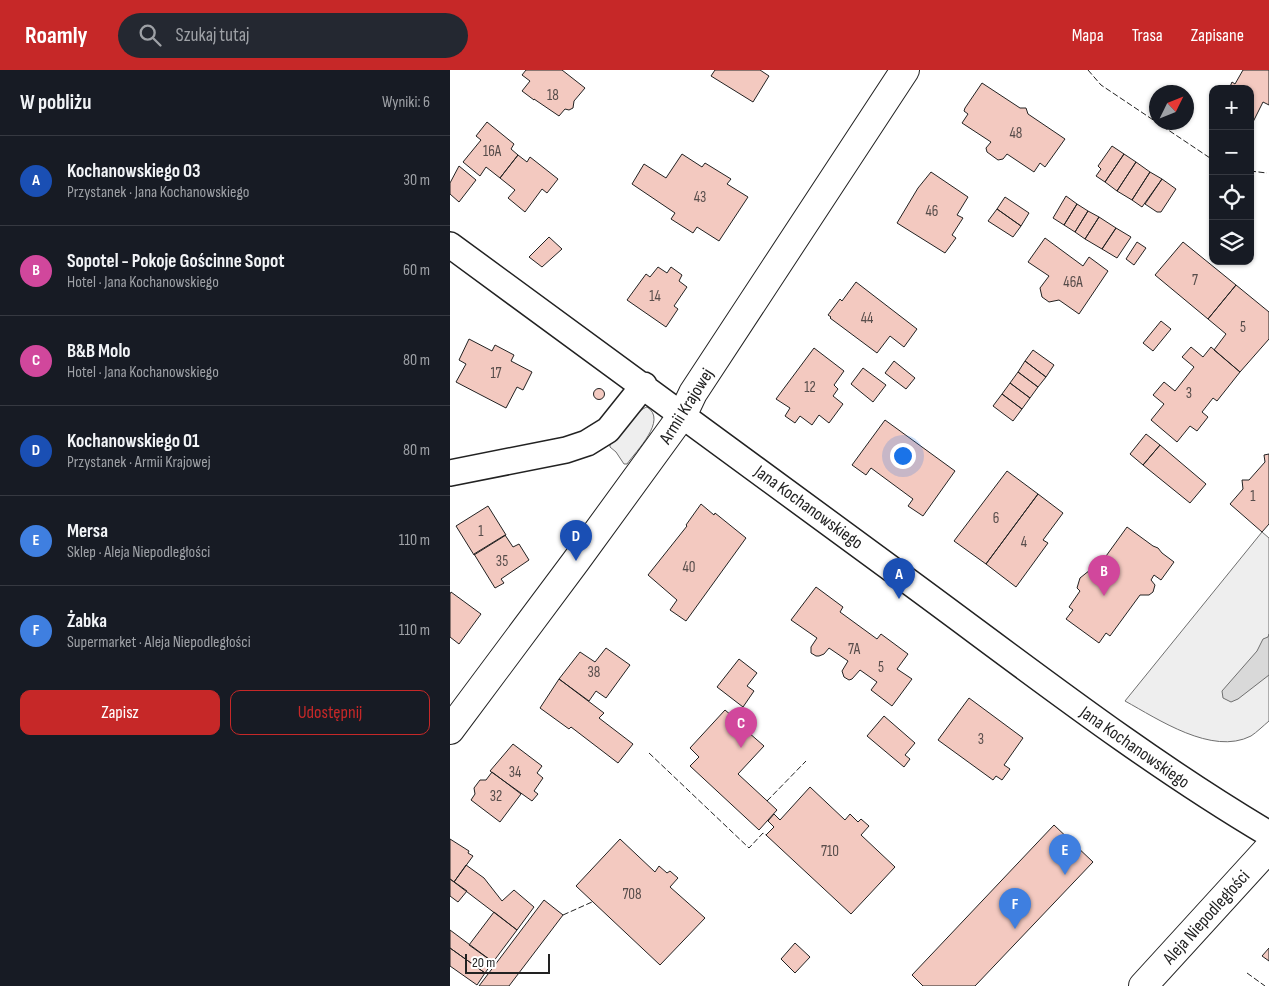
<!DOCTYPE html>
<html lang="pl">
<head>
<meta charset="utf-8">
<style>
  :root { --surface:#171b24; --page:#242831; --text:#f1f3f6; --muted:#9ea1a6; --line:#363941; --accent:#c62828 }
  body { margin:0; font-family:"Sofia Sans Condensed",sans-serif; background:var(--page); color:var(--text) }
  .controls { position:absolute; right:15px; top:15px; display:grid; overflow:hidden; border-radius:10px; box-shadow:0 1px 4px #0004 }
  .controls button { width:45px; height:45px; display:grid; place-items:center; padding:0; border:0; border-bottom:1px solid var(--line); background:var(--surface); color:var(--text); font:25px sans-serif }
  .compass { position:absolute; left:699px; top:15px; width:45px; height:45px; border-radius:50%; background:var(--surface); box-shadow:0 1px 4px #0004; rotate:47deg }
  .scale { position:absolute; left:15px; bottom:12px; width:85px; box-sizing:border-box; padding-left:5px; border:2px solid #222; border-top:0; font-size:14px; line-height:18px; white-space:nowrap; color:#222; -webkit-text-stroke:4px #fff; paint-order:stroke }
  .you { position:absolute; left:452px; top:385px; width:18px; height:18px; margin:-12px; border:4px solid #fff; border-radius:50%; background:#1a73e8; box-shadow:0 0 0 8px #1a73e833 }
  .badge { display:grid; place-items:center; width:32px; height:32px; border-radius:50%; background:var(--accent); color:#fff; font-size:16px; font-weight:700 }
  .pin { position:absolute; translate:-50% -41px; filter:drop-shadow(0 1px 2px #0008) }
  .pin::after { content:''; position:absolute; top:26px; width:18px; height:15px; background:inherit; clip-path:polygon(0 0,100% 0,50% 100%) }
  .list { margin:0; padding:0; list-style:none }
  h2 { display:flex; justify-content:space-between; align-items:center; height:65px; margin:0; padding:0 20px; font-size:21px }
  h2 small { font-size:16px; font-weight:400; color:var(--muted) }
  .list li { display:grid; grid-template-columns:32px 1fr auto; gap:15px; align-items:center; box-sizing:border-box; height:90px; padding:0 20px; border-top:1px solid var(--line) }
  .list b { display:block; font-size:19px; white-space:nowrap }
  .list p { margin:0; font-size:16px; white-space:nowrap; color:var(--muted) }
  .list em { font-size:16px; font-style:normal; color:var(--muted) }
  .actions { display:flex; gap:10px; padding:15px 20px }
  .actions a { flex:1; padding:11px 0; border:1px solid var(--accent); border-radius:10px; text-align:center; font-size:18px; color:var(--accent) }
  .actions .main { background:var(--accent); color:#fff }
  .icon { flex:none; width:28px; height:28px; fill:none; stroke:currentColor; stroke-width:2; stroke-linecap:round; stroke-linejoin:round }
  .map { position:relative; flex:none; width:819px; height:916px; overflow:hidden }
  header { display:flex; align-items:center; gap:30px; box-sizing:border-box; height:70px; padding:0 25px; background:var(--accent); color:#fff }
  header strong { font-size:24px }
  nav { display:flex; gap:28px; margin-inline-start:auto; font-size:18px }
  .search { width:350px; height:45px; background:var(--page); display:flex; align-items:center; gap:12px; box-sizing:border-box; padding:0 18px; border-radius:28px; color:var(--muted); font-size:19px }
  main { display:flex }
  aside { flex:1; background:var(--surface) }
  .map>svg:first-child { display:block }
  .green { fill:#eee; stroke:#6f6f6f }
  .water { fill:#d9d9d9; stroke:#6f6f6f }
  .building { fill:#f3c9c0; stroke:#222 }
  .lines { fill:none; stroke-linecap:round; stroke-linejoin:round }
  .minor-casing { stroke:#222; stroke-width:28 }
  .tertiary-casing { stroke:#222; stroke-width:30 }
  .primary-casing { stroke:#222; stroke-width:30 }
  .minor { stroke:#fff; stroke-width:25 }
  .tertiary { stroke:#fff; stroke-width:28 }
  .primary { stroke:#fff; stroke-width:28 }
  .fence { stroke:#222; stroke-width:1; stroke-dasharray:6 2.5; stroke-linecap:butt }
  .labels { text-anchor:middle; stroke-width:4; stroke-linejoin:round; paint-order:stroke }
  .number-label { font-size:15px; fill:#564c4a }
  .street-label { font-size:18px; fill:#222; stroke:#fff }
</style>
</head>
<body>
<header>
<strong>Roamly</strong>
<div class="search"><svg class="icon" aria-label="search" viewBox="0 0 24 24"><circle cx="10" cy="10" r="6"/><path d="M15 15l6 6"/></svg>Szukaj tutaj</div>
<nav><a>Mapa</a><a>Trasa</a><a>Zapisane</a></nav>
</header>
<main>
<aside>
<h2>W pobliżu<small>Wyniki: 6</small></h2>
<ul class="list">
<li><span class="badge" style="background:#1a4fb4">A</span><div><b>Kochanowskiego 03</b><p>Przystanek · Jana Kochanowskiego</p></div><em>30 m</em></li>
<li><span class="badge" style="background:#d1479c">B</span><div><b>Sopotel - Pokoje Gościnne Sopot</b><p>Hotel · Jana Kochanowskiego</p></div><em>60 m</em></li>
<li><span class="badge" style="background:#d1479c">C</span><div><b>B&amp;B Molo</b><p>Hotel · Jana Kochanowskiego</p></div><em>80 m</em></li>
<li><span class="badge" style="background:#1a4fb4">D</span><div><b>Kochanowskiego 01</b><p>Przystanek · Armii Krajowej</p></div><em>80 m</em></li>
<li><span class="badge" style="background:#3f7fe0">E</span><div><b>Mersa</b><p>Sklep · Aleja Niepodległości</p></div><em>110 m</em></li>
<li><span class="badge" style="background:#3f7fe0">F</span><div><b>Żabka</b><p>Supermarket · Aleja Niepodległości</p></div><em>110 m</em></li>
</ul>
<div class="actions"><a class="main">Zapisz</a><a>Udostępnij</a></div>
</aside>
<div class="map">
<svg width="819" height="916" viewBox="0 0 819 916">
  <rect width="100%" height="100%" fill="#fff"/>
  <path class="green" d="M197,337C218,350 186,381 177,394H174L166,382L160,377V374C168,365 188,339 197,337Z
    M812,462L819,468V651C813,656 807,662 801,666C762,686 708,649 675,631Z"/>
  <path class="water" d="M819,564V605L788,629L781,632L773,628L772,621L807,581L813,569L818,567Z"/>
  <path class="building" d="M76,0H112L135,18L124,31L123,38L119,40L115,39L109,46L84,29V30L72,21L80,11L72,5Z
    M265,0H310L319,6L303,32L261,6Z
    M793,0H819V35L813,32L800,58V19H779L782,12L785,14Z
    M532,13L570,38H576L578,44L615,69L595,97L590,93L584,102L557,84L553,89L548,90L537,82L536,78L541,72L512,53L518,44L514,41L515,38Z
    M37,52L64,74L61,79L68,85L50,108L36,97L30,106L13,92L31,70L26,66Z
    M662,76L674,84L655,112L646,106L651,99L648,96Z
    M232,84L252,97L255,93L281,109L277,114L298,127L269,171L247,157L243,163L221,149L225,143L182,114L194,94L216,108Z
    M674,84L686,92L667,121L655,112Z
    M68,85L77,92L80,87L108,109L97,123L92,119L75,142L58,128L65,120L50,108Z
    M686,92L700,102L682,130L667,121Z
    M9,96L26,110L9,132L0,124V113Z
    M481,102L518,127L507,145L513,148L502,165L506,168L495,183L447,153L468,118Z
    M700,102L712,109L692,137L682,130Z
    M712,109L726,119L711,142H707L695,134Z
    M616,126L627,134L614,155L603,148Z
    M555,127L579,143L571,156L547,139Z
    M627,134L638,141L625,162L614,155Z
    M547,139L571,156L563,167L538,151Z
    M638,141L649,147L635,169L625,162Z
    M649,147L666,158L652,179L635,169Z
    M666,158L681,167L667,188L652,179Z
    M99,167L112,179L92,197L79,187Z
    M595,168L633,196L639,187L658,201L629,244L609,230L599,232L592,227L590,218L599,206L578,192Z
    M687,172L696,178L684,195L676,189Z
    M733,172L786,215L758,249L705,205Z
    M208,197L217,203L221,197L232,205L229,211L237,217L224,236L228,239L216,257L177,230L196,204L200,207Z
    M406,212L467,259L454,277L440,266L427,283L380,248L381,247L378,245L390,229L392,231Z
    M786,215L819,242V269L790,302L764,280L776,264L758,249Z
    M711,251L721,259L703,281L693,273Z
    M19,269L42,281L45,275L64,285L61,291L82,302L73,320L67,317L56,338L6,312L16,294L9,290Z
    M741,277L753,287L761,277L790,302L767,331L763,328L752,342L758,347L747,361L740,356L727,372L701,350L714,334L703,325L714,312L725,321L744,297L732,287Z
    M364,278L394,301L384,315L388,319L383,326L393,334L379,353L369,345L362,355L350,346L345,353L335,346L340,338L326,329Z
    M583,280L604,295L596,307L575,291Z
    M444,291L465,308L456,319L435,303Z
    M575,291L596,307L588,317L568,302Z
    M413,298L436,315L423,332L401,314Z
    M568,302L588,317L580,328L560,313Z
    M560,313L580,328L572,339L552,324Z
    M143.5 324a5.5 5.5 0 1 1 11 0a5.5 5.5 0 1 1-11 0Z
    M552,324L572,339L563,351L543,336Z
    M435,350L505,401L473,446L458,436L463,429L421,398L416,405L402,395Z
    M696,364L710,375L693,395L680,384Z
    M710,375L756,414L740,433L693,395Z
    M819,384V454L812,462L780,434L793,419L792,410H799L815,392L814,385Z
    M557,401L588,424L536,494L504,471Z
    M588,424L613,443L593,470L598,473L566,517L536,494Z
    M251,434L264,445L265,443L296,468L236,551L220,540L227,530L198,505L237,456L236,455Z
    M38,436L56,465L24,485L6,456Z
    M677,457L703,476L708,478L712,483L724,492L711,510L704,505L701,510L705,515L703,522L699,525H690L660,566L656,563L649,573L616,549L623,540L619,537L630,521L627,518L630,508L640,500L647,491L651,493Z
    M55,465L63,477L69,474L79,490L51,509L54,513L45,518L24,484Z
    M366,517L393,537L390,542L427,569L431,564L458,584L447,599L462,609L442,636L421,620L427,612L410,600L402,609L399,610L394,607L392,601L398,591L379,578L374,584L369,586H366L361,583V577L367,568L341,550Z
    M1,522L31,544L9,574L0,567V524Z
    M156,578L180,595L156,628L146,621L139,631L109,609L130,582L145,592Z
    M289,589L307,603L297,616L304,621L293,637L267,617Z
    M109,609L154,643L149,648L183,674L168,693L121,657L119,659L90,638Z
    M519,628L573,668L554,695L560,699L552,710L546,706L543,710L488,670Z
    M275,640L295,657L296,655L301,659L298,662L314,676L288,704L327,740L309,760L240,696L249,687L240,678Z
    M434,646L465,673L455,685L460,689L454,697L417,666Z
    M63,674L92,696L87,703L93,708L84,721L88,724L82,731L40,701Z
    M42,702L71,724L50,752L21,730L25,724L24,718L30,710H36Z
    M360,717L395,750L400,744L408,752L411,749L419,756L411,765L445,797L401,844L316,765L324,757L318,751L324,744L330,750Z
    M604,755L643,792L525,916H473L462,905Z
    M0,769L19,781L18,783L23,786L4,812L0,809Z
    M170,769L205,802L209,796L217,803L220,801L228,808L220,817L255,848L210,895L126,816Z
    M16,795L34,808L52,831L64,820L84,837L67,860L4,812Z
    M0,809L17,821L8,832L0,826Z
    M94,830L113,845L59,916H29Z
    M44,842L67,860L43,892L19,875Z
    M0,860L43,892L35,903L0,878Z
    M345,873L360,887L345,903L331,889Z
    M0,878L35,903L27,915L0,896Z
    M819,878V891L812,886Z"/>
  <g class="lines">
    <defs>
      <path id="minor" d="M0,175C155,287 309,400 462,514C579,600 694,690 819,764
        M0,403L116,380L137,373L158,360L194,315"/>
      <path id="tertiary" d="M0,660L126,491L233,344L243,323L455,0"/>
      <path id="primary" d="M693,916L819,778"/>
    </defs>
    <use href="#minor" class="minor-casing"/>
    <use href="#tertiary" class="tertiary-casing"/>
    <use href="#primary" class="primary-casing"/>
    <use href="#minor" class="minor"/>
    <use href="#tertiary" class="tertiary"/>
    <use href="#primary" class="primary"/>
    <path class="fence" d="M638,0L651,15L763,90
      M800,101L817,103
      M199,683L299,778L313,763L316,765
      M317,731L356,691
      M113,845L142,832
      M797,903L815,916"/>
  </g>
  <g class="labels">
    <g class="number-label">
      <text x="103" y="30">18</text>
      <text x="566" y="68">48</text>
      <text x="42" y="86">16A</text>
      <text x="250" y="132">43</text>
      <text x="482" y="146">46</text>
      <text x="745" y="215">7</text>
      <text x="623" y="217">46A</text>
      <text x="205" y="231">14</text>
      <text x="417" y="253">44</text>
      <text x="793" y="262">5</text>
      <text x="46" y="308">17</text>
      <text x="360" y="322">12</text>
      <text x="739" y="328">3</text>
      <text x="803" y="431">1</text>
      <text x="546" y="453">6</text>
      <text x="31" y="466">1</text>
      <text x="574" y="477">4</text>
      <text x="52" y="496">35</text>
      <text x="239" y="502">40</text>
      <text x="404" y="584">7A</text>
      <text x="431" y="602">5</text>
      <text x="144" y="607">38</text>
      <text x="531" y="674">3</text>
      <text x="65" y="707">34</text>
      <text x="46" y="731">32</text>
      <text x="380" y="786">710</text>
      <text x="182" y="829">708</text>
    </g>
    <g class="street-label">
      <text transform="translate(236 336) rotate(-58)" y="6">Armii Krajowej</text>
      <text transform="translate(359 437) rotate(36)" y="6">Jana Kochanowskiego</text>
      <text transform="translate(685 677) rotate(35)" y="6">Jana Kochanowskiego</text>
      <text transform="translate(756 847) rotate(-48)" y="6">Aleja Niepodległości</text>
    </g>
  </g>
</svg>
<div class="controls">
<button>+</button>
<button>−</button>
<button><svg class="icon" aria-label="locate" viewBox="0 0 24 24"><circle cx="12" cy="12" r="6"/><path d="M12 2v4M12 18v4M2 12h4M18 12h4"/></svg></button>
<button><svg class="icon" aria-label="layers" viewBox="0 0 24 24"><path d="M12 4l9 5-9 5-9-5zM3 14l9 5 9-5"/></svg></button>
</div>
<svg class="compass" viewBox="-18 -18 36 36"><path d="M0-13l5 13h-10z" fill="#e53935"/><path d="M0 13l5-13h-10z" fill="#9ea1a6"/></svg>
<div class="scale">20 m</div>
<div class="you"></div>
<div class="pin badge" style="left:449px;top:529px;background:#1a4fb4">A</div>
<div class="pin badge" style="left:654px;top:526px;background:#d1479c">B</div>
<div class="pin badge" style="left:291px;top:678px;background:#d1479c">C</div>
<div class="pin badge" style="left:126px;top:491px;background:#1a4fb4">D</div>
<div class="pin badge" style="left:615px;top:805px;background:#3f7fe0">E</div>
<div class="pin badge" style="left:565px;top:859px;background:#3f7fe0">F</div>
</div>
</main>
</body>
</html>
